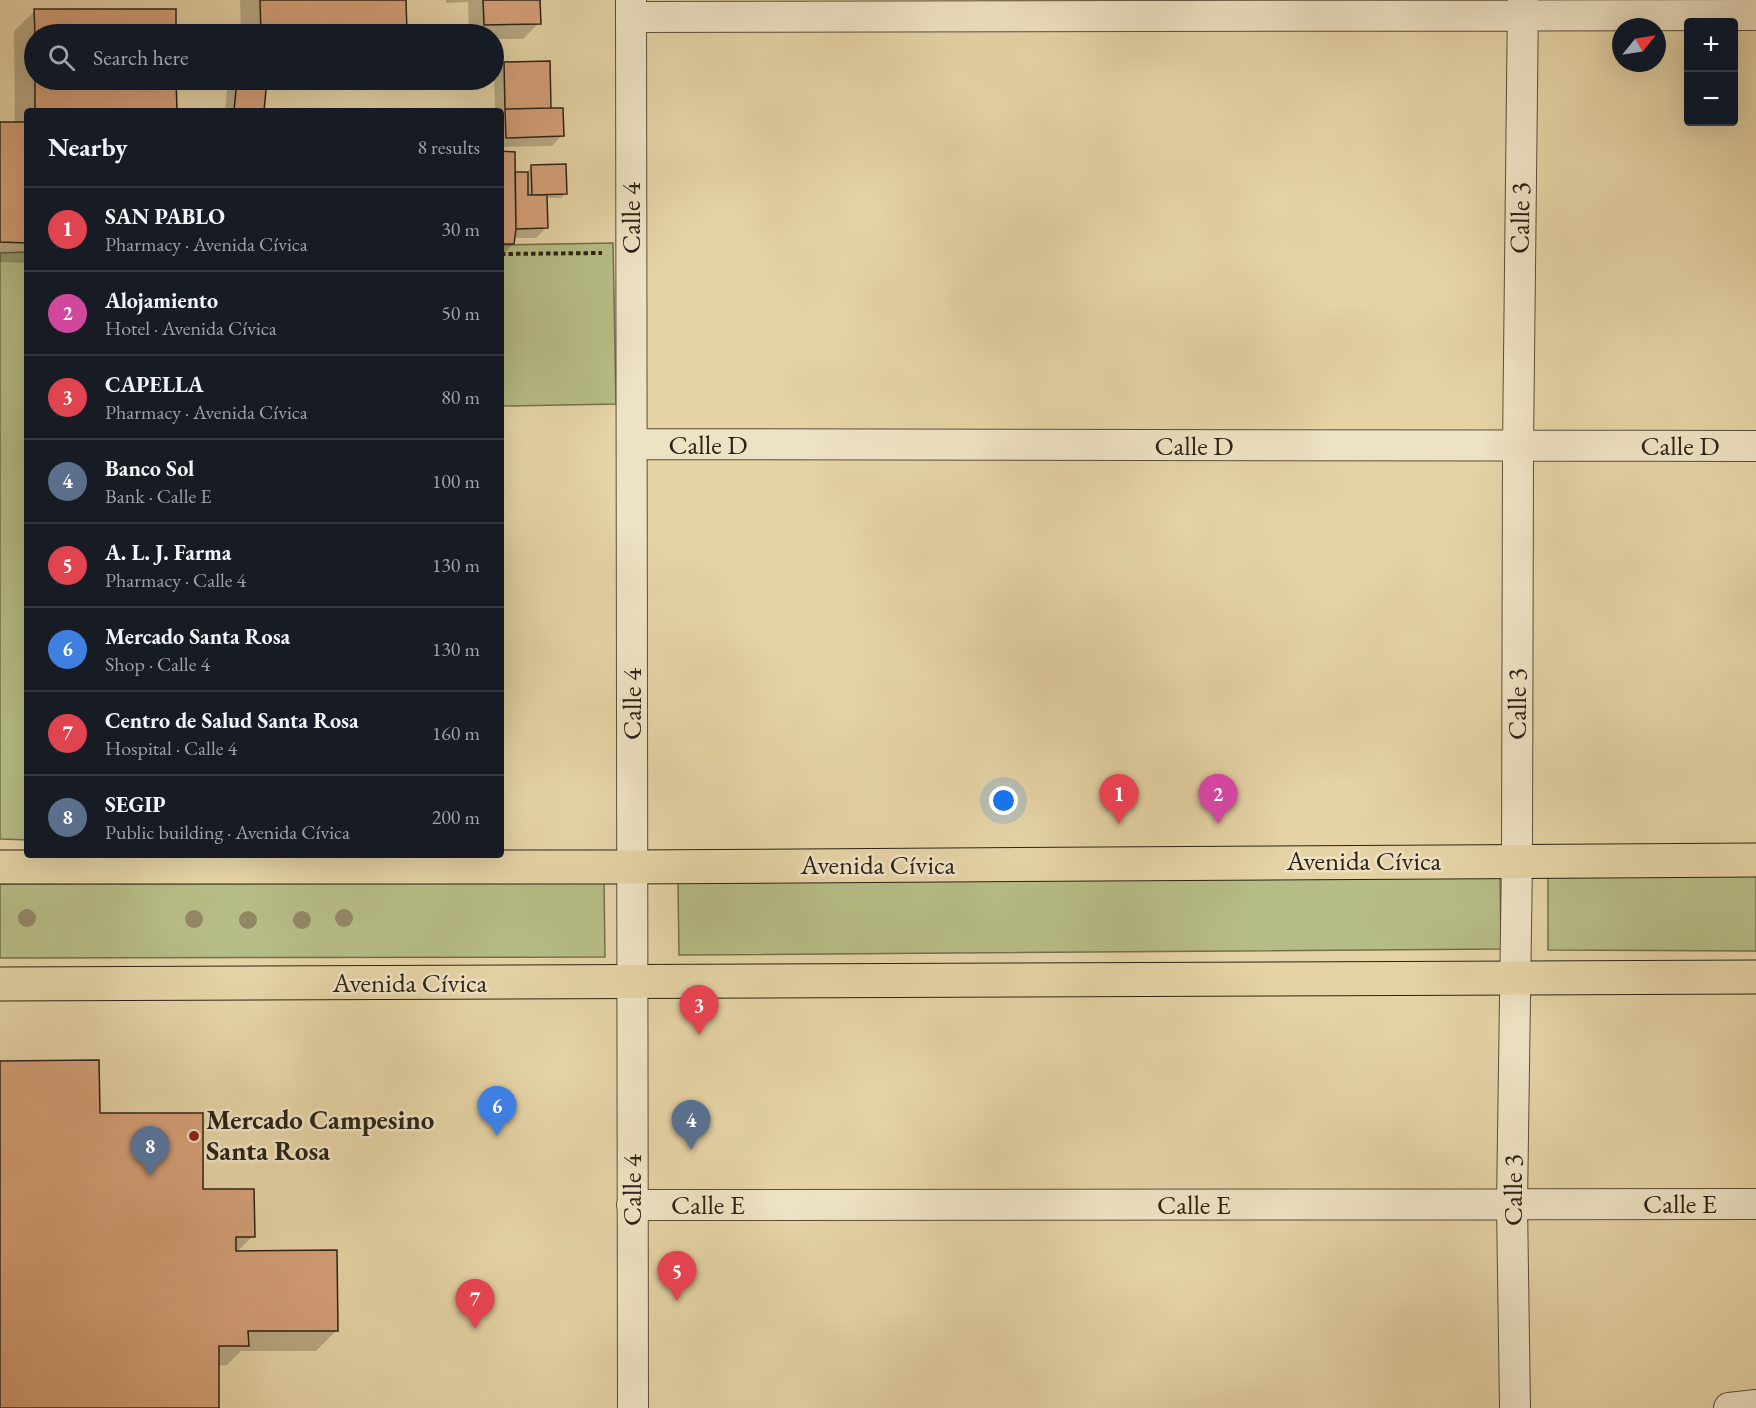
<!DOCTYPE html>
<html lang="en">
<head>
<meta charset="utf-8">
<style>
  :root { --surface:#171b24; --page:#242831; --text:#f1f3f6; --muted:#9ea1a6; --line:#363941; --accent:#b45309 }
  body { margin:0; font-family:"EB Garamond",serif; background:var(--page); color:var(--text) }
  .controls { position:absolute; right:18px; top:18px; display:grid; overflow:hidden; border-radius:6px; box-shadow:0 6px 24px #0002 }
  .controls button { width:54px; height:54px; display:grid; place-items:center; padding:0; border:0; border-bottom:2px solid var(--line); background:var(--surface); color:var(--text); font:30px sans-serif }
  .compass { position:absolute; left:1612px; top:18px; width:54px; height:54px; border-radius:50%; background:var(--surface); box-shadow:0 6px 24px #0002; rotate:60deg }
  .you { position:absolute; left:1004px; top:801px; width:21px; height:21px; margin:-15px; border:4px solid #fff; border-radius:50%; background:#1a73e8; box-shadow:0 0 0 9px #1a73e833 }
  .badge { display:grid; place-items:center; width:39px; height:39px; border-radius:50%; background:var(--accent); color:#fff; font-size:20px; font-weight:700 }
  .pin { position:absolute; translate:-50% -50px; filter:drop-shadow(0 2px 3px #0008) }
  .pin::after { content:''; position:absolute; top:32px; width:21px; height:18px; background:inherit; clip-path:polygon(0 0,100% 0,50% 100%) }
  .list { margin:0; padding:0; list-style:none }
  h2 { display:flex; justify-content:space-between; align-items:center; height:78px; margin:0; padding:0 24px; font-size:26px }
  h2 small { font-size:20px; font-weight:400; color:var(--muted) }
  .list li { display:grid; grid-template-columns:39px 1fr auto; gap:18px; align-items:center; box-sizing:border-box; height:84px; padding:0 24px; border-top:2px solid var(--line) }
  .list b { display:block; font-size:22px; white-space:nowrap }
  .list p { margin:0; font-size:20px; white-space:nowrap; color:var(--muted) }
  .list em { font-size:20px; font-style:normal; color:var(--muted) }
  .icon { flex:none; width:33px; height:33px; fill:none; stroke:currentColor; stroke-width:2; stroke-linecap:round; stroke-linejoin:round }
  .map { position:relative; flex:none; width:1756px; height:1408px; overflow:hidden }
  .search { position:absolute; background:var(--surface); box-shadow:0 6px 24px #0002; left:24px; top:24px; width:480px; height:66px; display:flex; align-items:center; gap:15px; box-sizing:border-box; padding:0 21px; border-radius:33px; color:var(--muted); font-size:22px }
  .panel { position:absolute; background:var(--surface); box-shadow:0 6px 24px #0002; left:24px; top:108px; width:480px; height:750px; border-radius:6px }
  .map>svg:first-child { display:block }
  .green { fill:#b6bc85; stroke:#71704e; stroke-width:1.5 }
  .shadow { fill:#0003 }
  .building { fill:#d5a078; stroke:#2c2316; stroke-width:1.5 }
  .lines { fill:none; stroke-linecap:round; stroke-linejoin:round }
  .minor-casing { stroke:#5a4f3a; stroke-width:32 }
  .primary-casing { stroke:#2c2316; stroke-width:35 }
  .path { stroke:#2c2316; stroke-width:4; stroke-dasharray:4.5 3; stroke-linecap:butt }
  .minor { stroke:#eee2c4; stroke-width:30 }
  .primary { stroke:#e5d3a5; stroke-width:33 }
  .tree { fill:#928766 }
  .poi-dot { fill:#8f2418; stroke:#eee2c4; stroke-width:2 }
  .labels { text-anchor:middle; stroke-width:5; stroke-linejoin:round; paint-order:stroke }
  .street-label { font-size:27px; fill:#2c2316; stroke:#eee2c4 }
  .poi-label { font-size:27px; font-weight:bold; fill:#2c2316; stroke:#eee2c4; text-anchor:start }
</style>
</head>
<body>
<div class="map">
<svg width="1756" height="1408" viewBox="0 0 1756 1408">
  <rect width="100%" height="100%" fill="#e5d3a5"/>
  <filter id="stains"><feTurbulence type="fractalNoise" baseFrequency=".00333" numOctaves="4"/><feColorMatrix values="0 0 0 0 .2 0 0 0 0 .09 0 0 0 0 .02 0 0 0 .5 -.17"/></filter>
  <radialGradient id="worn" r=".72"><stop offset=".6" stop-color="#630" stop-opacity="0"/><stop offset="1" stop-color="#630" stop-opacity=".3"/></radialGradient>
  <path class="green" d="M613,243L616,404L501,406V245Z
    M27,252V840L0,839V253Z
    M1548,876H1756V951L1548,950Z
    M1500,877L1501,949L679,955L678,882Z
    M604,883L605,957L0,958V884Z"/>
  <path class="shadow" d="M240,0H404L403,33H455V34H241Z
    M446,0H538L539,23L523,39H494V34H469L468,2L446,3Z
    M174,10V34H34V80H175V108L172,111H27V263L0,262V123H15L14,31L35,11Z
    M505,63L550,110L562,135L552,146L501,147V111H495L494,74Z
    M228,80H265L263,111H225Z
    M374,80H447L445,81L374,82Z
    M501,153L513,173H527L531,166L566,193L561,198H545L546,228L536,238H514L513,244L503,254H501Z
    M0,1062L98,1115L202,1191L253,1236L236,1253L337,1330L316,1351H241L227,1365L217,1366L218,1408H0Z"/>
  <path class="building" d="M260,0H406L407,32L261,34Z
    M483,0H540L541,24L484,25Z
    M34,9H176V34H35Z
    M384,32H457V34H384Z
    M550,61L551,108L505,109L504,62Z
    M35,80H176L177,109H35Z
    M237,80H267L264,111H234Z
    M551,108H563L564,136L506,138L505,109Z
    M0,122H27V243L0,242Z
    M501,151L515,152L516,229L514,244H501Z
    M566,164L567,194L532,195L531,165Z
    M515,172H528V195H547L548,228L516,229Z
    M99,1060L100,1113H203V1189H254L255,1237H236V1251L337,1250L338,1331H248L249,1346H219V1408H0V1061Z"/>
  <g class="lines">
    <defs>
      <path id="minor" d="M631,0L633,1408
        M631,17L1756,15
        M632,444L1756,446
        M632,1205L1756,1204
        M1515,1408L1512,1204L1517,860L1518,447L1523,0
        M1729,1408L1756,1405"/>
      <path id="primary" d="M0,867H632L1756,860
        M0,984L1756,977"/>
    </defs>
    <use href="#minor" class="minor-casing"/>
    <use href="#primary" class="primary-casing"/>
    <path class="path" d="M501,254L602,253"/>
    <use href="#minor" class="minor"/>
    <use href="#primary" class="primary"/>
  </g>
  <g class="tree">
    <circle cx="27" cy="918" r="9"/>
    <circle cx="344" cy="918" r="9"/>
    <circle cx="194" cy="919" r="9"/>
    <circle cx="248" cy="920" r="9"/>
    <circle cx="302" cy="920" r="9"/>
  </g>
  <circle class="poi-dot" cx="194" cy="1136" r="6"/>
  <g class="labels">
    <g class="street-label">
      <text transform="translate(631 218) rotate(-90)" y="9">Calle 4</text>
      <text transform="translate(1520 218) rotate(-89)" y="9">Calle 3</text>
      <text x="708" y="454">Calle D</text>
      <text x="1194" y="455">Calle D</text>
      <text x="1680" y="455">Calle D</text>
      <text transform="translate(632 704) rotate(-90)" y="9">Calle 4</text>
      <text transform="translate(1517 704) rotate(-90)" y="9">Calle 3</text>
      <text x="1364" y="870">Avenida Cívica</text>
      <text x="878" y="874">Avenida Cívica</text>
      <text x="410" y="992">Avenida Cívica</text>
      <text transform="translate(632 1190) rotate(-90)" y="9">Calle 4</text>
      <text transform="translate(1513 1190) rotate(-90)" y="9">Calle 3</text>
      <text x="1680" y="1213">Calle E</text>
      <text x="708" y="1214">Calle E</text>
      <text x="1194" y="1214">Calle E</text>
    </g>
    <g class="poi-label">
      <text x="206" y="1129">Mercado Campesino<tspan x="206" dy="31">Santa Rosa</tspan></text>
    </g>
  </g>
  <rect width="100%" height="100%" filter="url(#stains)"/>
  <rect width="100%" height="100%" fill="url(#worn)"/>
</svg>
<div class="controls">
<button>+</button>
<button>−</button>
</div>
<svg class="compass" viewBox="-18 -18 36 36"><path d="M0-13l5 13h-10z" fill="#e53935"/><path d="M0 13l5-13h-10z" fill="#9ea1a6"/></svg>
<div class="you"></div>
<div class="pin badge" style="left:1119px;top:824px;background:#e0444e">1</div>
<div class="pin badge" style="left:1218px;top:824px;background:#d1479c">2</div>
<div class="pin badge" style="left:699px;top:1035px;background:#e0444e">3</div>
<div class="pin badge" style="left:691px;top:1150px;background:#5c6f8a">4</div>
<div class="pin badge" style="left:677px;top:1301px;background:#e0444e">5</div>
<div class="pin badge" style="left:497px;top:1136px;background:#3f7fe0">6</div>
<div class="pin badge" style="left:475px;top:1329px;background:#e0444e">7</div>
<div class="pin badge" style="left:150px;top:1176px;background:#5c6f8a">8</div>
<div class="search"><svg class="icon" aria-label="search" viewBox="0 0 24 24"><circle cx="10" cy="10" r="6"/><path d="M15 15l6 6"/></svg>Search here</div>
<section class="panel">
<h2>Nearby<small>8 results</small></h2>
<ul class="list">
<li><span class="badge" style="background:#e0444e">1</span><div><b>SAN PABLO</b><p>Pharmacy · Avenida Cívica</p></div><em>30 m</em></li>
<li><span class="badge" style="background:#d1479c">2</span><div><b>Alojamiento</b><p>Hotel · Avenida Cívica</p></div><em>50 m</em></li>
<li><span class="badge" style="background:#e0444e">3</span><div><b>CAPELLA</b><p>Pharmacy · Avenida Cívica</p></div><em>80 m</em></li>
<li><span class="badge" style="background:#5c6f8a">4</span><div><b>Banco Sol</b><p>Bank · Calle E</p></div><em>100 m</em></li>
<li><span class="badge" style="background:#e0444e">5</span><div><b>A. L. J. Farma</b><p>Pharmacy · Calle 4</p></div><em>130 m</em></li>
<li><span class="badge" style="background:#3f7fe0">6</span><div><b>Mercado Santa Rosa</b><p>Shop · Calle 4</p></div><em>130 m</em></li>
<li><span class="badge" style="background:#e0444e">7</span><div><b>Centro de Salud Santa Rosa</b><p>Hospital · Calle 4</p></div><em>160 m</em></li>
<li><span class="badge" style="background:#5c6f8a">8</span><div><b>SEGIP</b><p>Public building · Avenida Cívica</p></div><em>200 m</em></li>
</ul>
</section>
</div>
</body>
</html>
